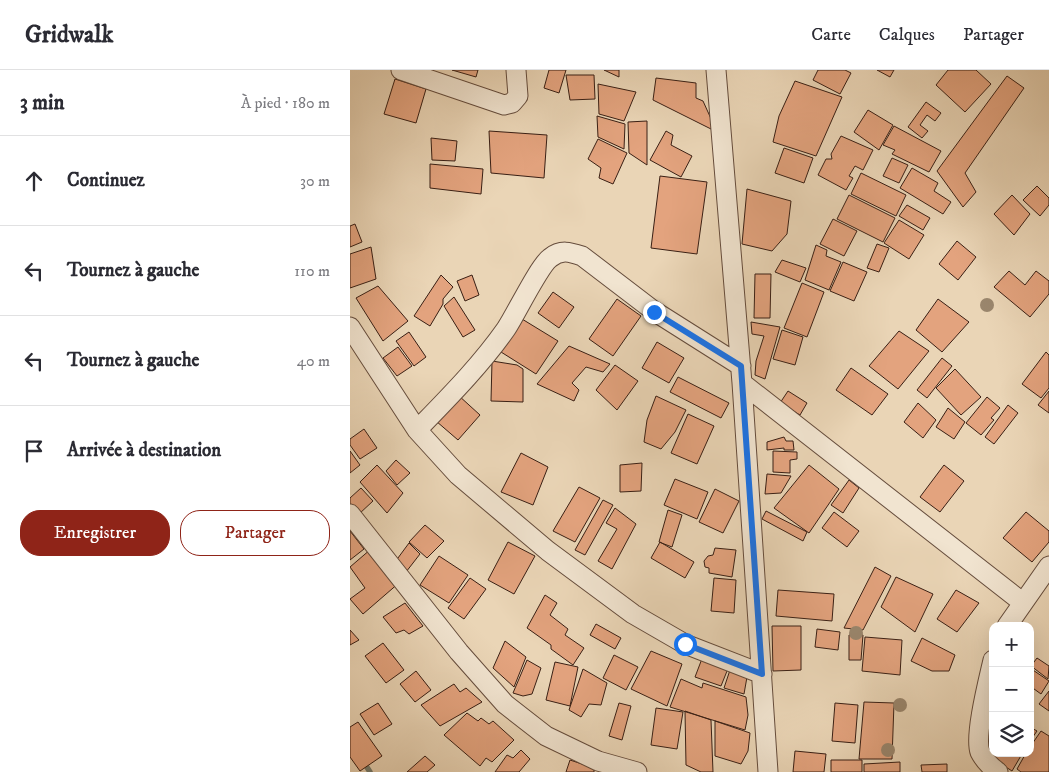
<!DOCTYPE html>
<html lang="fr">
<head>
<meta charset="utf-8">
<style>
  :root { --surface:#fff; --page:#f7f7f7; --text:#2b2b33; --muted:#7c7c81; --line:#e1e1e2; --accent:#8f2418 }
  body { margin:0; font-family:"IM FELL DW Pica",serif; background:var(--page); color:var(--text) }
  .controls { position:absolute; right:15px; bottom:15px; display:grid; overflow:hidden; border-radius:10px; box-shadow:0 5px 20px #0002 }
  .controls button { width:45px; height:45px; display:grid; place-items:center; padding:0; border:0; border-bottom:1px solid var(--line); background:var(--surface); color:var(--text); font:25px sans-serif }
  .stop { position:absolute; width:15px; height:15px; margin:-11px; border:4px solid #1a73e8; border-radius:50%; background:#fff }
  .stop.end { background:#1a73e8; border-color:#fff; box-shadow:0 1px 5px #0008 }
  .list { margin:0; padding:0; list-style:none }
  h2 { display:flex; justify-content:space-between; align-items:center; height:65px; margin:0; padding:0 20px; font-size:21px }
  h2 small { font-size:16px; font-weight:400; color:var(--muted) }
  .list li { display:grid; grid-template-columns:32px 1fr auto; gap:15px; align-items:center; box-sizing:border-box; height:90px; padding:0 20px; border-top:1px solid var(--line) }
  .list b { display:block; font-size:19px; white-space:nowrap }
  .list em { font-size:16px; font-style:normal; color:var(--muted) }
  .actions { display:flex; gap:10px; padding:15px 20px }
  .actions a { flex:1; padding:11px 0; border:1px solid var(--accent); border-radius:20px; text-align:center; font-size:18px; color:var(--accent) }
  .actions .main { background:var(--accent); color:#fff }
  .icon { flex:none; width:28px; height:28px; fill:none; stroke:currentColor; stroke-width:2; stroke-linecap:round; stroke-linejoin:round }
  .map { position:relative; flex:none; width:699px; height:702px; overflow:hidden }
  header { display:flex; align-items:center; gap:30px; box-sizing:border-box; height:70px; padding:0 25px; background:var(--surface); border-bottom:1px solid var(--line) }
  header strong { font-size:24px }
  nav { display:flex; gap:28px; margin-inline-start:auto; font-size:18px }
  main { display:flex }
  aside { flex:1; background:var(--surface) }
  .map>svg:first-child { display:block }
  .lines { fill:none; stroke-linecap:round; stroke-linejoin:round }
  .stream { stroke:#727b6f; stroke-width:5.5 }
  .building { fill:#e3a37e; stroke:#391f14 }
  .minor-casing { stroke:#654c3c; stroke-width:21 }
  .minor { stroke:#f1e4d0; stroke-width:19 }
  .tree { fill:#9a866d }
  .route { stroke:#1a73e8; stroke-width:6 }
</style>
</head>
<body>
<header>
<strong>Gridwalk</strong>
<nav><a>Carte</a><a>Calques</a><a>Partager</a></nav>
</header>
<main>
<aside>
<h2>3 min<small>À pied · 180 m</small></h2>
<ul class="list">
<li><svg class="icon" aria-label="ahead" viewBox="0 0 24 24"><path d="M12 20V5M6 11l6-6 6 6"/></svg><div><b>Continuez</b></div><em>30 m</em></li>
<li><svg class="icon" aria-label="left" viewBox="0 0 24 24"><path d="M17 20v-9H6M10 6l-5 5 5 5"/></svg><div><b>Tournez à gauche</b></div><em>110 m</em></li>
<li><svg class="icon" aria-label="left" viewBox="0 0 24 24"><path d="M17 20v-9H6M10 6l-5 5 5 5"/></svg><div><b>Tournez à gauche</b></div><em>40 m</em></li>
<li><svg class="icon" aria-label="arrive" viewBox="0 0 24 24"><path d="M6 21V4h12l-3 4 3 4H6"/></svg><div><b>Arrivée à destination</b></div></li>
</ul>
<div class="actions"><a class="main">Enregistrer</a><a>Partager</a></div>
</aside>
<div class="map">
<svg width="699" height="702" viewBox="0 0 699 702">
  <rect width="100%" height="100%" fill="#ead5b6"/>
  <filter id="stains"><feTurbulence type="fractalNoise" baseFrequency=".004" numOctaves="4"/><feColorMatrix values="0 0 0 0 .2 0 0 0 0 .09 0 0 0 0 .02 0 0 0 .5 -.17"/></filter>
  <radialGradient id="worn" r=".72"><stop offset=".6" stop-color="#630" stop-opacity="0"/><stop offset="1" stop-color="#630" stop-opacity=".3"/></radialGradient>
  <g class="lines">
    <path class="stream" d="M13,691L20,702"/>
  </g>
  <path class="building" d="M102,0H128L126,7Z
    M199,0H216L209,23L194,18Z
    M254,0H269V7Z
    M468,0H495L501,3L490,24L463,10Z
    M527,0H544L540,7Z
    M598,0H626L641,14L615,42L586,15Z
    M216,5H244L245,29L220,30Z
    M657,6L674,18L615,103L626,122L613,137L587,101Z
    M306,8L346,13V28L353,31L367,62L303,30Z
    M45,9L76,19L66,53L34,44Z
    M445,11L492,27L466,86L423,72L429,46Z
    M248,14L286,22L274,51L249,44Z
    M576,32L591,43L585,51L577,45L570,55L578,61L572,68L558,57Z
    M518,40L543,55L529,80L504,62Z
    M247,46L275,54L274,79L248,67Z
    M297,51V95L279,83L278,52Z
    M544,56L591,81L579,102L542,84L545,80L533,75Z
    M139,61L197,65L194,108L141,103Z
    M316,61L323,65L321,75L342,86L331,107L300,90Z
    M491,66L523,80L513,100L505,96L499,106L503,108L496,120L468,105L476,89H482L481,84Z
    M81,68L107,71L105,91L82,90Z
    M248,69L277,83L263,114L249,108L251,98L238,89Z
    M434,78L463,88L454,113L425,103Z
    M542,88L558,95L549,113L533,106Z
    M80,94L133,99L131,124L80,118Z
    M562,98L588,113L584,121L601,132L593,144L550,118Z
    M511,103L556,125L546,146L501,124Z
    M310,106L357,112L347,184L301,178Z
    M687,116L699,128V135L690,146L673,130Z
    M397,119L441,131L437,164L422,181L392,174Z
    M499,125L545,148L533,172L487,149Z
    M662,125L680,144L664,165L644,144Z
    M557,135L580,148L573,160L549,146Z
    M483,149L507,161L494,186L470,174Z
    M549,150L574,165L559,189L534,173Z
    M5,154L12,172L0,177V156Z
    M607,171L626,187L608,210L589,194Z
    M527,174L539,178L529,202L517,198Z
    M466,175L477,180L476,186L491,192L479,220L455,210Z
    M21,177L26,209L0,218V184Z
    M432,190L456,198L450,212L425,202Z
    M493,192L517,202L504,231L480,221Z
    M659,201L675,215L686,201L699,211V224L680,247L644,217Z
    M405,204H421L420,248H404Z
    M91,205L103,217L93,229V234L80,256L64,246Z
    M122,205L129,225L115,231L107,211Z
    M452,213L474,222L457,267L434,258Z
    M28,216L58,251L33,271L6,228Z
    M203,222L224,237L209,258L188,243Z
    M104,227L125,260L113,267L94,236Z
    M267,229L291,246L263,286L239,269Z
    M588,229L619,252L592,282L566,260Z
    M172,249L208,271L186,304L151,282Z
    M401,252L430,257L415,309L405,305L406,291L414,266L402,264Z
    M432,260L453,267L445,295L423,289Z
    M549,261L579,281L548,319L519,296Z
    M59,262L76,287L64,296L46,271Z
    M307,272L334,288L319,313L292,298Z
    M219,276L260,294L253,302L236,297L222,313L229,320L224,331L187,314Z
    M48,277L62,296L47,306L33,288Z
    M696,282L699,285V318L691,328L672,314Z
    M592,288L602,296L577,328L567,320Z
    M142,291L167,295L173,299V332L141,331Z
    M265,295L288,311L267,340L246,320Z
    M501,298L538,324L522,345L486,320Z
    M605,299L631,327L611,345L586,318Z
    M328,307L379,333L371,348L320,322Z
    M438,321L457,333L450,345L430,333Z
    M699,321V343L688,335Z
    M108,325L130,345L108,370L86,351Z
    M306,326L336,340L325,362L311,379L294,372L297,350Z
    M637,327L650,338L641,348L644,350L631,365L616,353Z
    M568,333L586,350L573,368L554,352Z
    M658,335L668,343L644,374L635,367Z
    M598,338L615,352L604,369L586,357Z
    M338,344L364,356L347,394L321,383Z
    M14,359L27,378L10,389L0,375V369Z
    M434,367L436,371H443L444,380H434V378L417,380V372Z
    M0,381L10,395L0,403Z
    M423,381L447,382V389L440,390V403L423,402Z
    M171,383L198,397L183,435L151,422Z
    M46,390L60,403L47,415L36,401Z
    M292,393L291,421L270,422V395Z
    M27,395L53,423L37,443L10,412Z
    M459,395L489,419L459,463L424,438Z
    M594,395L614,411L590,442L570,427Z
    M417,404L441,406L431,423L415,424Z
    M325,409L358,422L347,449L314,435Z
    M499,410L509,418L493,443L481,435Z
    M229,417L250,428L225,472L203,461Z
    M11,418L23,431L9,444L0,434V428Z
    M365,419L389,431L373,463L349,452Z
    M253,430L263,435L235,485L225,480Z
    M265,438L286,454L262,499L248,491L267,459L256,453Z
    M318,440L332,445L322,477L309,472Z
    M416,441L457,462L453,471L412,449Z
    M484,442L509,461L497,477L472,458Z
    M676,442L699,461V472L682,492L653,468Z
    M75,455L94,471L77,488L59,472Z
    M0,461L14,479L0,490Z
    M158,472L185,486L164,524L138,510Z
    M310,472L344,492L335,508L301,488Z
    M59,473L70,484L56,502L45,492Z
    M365,478L386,480L382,507L359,503V498L355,497L354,491L358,486L363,485Z
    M21,479L50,512L13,544L0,529L15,518L0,497Z
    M89,486L118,505L99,533L70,515Z
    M525,497L541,506L513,560L494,558Z
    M546,507L583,524L565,562L531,537Z
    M120,508L136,519L114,549L98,538Z
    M364,508L386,510L384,543L361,541Z
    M428,520L484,524L482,551L426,546Z
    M606,520L629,533L607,562L587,549Z
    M195,525L207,533L200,545L218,559L215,565L234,578L223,595L201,579V575L177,558Z
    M55,533L73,556L59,564L54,560L46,563L33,547Z
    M246,554L271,568L265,579L240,565Z
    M422,556H451V600L423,601Z
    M467,559L490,562L488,580L465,577Z
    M0,560L9,570L0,575Z
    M499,565H513L511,590H499Z
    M515,567L552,570L550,605L512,601Z
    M572,568L605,585L599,601H582L561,591Z
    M155,571L176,587L164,617L143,598Z
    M33,573L54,600L36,613L15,586Z
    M301,581L332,594L317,636L281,619Z
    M264,585L288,597L276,620L253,608Z
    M353,586L379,596L371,616L345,607Z
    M687,588L699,596L698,609L681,596Z
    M177,590L191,598L182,624L173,626L163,623Z
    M205,592L228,597L220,636L196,630Z
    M680,598L699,611L691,624L680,616Z
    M233,599L257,613L251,635L239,634L231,647L219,640Z
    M380,600L397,607L394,624L374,618Z
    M66,601L81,620L65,632L50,614Z
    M331,609L352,618L353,613L396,627L398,645L395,660L320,637Z
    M104,614L110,622L116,618L132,632L90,656L71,635Z
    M699,621V641L689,634Z
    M514,632L544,633L542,689H509Z
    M28,633L42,654L24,665L10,644Z
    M269,633L281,636L272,670L259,666Z
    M485,633L508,635L505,673L482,671Z
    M306,638L333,642L327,679L301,675Z
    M335,641L361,650L363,702H351L336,695Z
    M117,643L128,651L131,648L139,654L143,651L164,670L142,692L136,688L130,696L94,665Z
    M365,651L400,663L398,681L391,694L365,686Z
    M8,652L32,686L10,701L0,687V657Z
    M636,654L643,660V683L672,684L662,701L639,686Z
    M680,657L687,661L680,671Z
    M691,661L699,666V702H671L667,699L676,683H680V677Z
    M171,680L180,689L169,702H145L157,685L163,688Z
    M445,681L476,684L474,702H443Z
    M75,686L85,695L77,702H57Z
    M220,690L244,698V702H216Z
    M481,690H512V702H481Z
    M550,692V702H514V694Z
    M597,694V702H572L571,695Z"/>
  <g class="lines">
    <defs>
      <path id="minor" d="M51,0L154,35L162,33L168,26L166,0
        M366,0L392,313L418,702
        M0,257L67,360L108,405L198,481L283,544L335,574L412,604
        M392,313L672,532
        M67,360C98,328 130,296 156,259C166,244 189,196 200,188C211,179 220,182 232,186L304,241L391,296
        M0,444L109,582L155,634L196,666L248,691L287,702
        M657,556L699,496
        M643,590C639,608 624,666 630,682C634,690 641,697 648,702"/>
    </defs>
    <use href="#minor" class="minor-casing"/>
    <use href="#minor" class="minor"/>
  </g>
  <g class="tree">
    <circle cx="637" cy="235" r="7"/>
    <circle cx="506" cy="563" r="7"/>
    <circle cx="550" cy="635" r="7"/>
    <circle cx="538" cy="680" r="7"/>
  </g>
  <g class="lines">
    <path class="route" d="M304,242L391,296L412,604L335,574"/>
  </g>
  <rect width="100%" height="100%" filter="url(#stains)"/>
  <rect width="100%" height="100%" fill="url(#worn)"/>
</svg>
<div class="controls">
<button>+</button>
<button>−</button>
<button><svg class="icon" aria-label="layers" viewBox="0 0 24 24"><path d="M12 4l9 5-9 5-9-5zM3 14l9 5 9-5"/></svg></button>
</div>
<div class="stop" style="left:335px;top:574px"></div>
<div class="stop end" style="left:304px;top:242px"></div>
</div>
</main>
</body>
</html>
